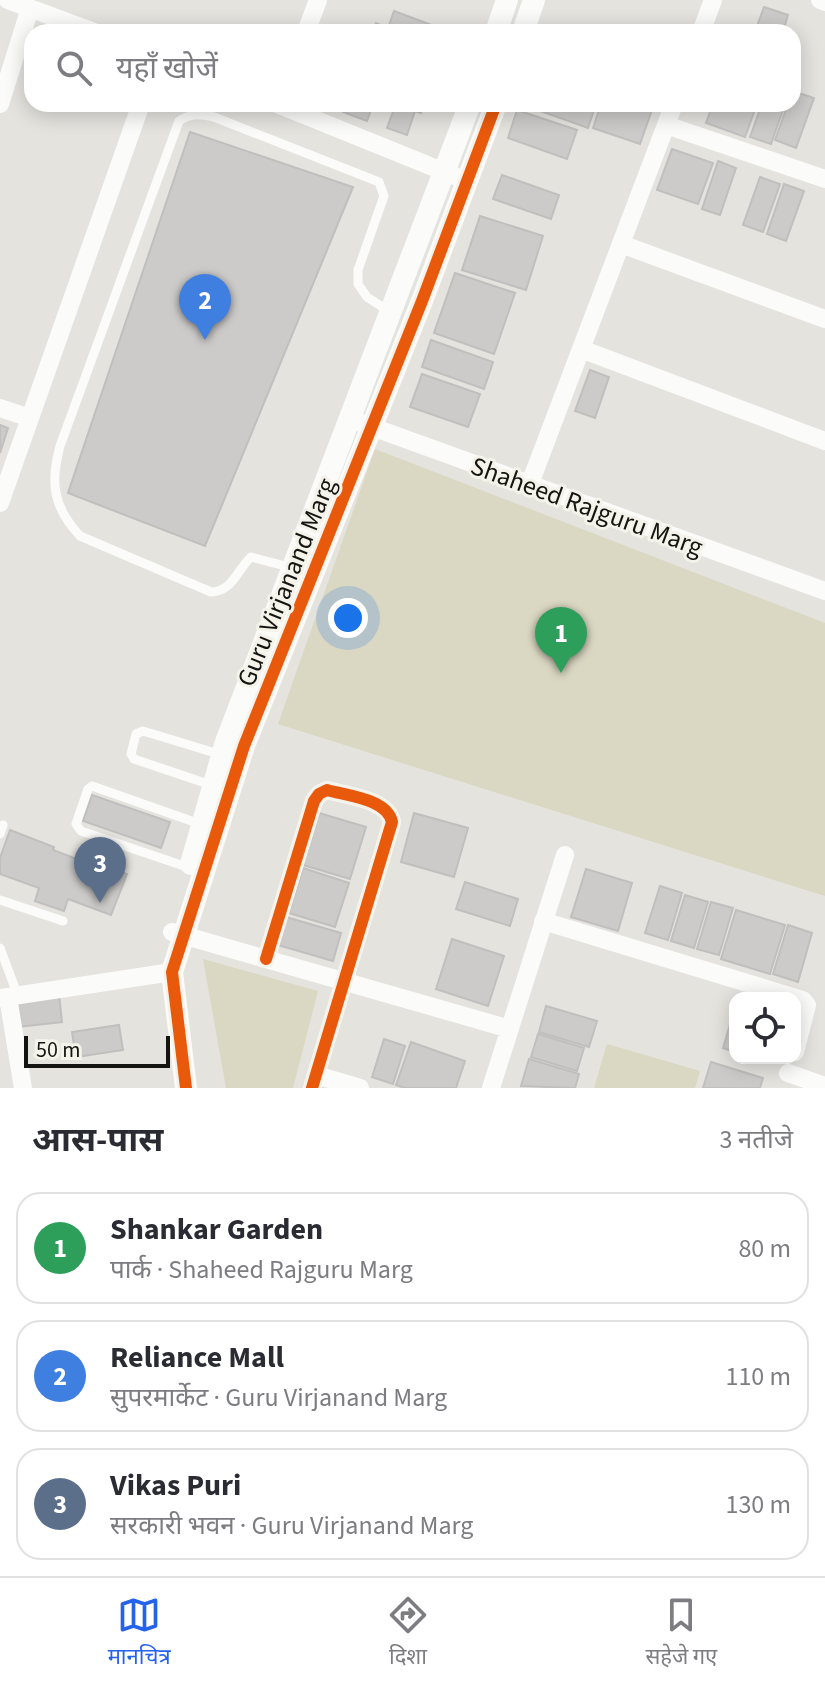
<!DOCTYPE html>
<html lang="hi">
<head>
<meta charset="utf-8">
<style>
  :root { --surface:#fff; --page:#f2f2f3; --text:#2b2b33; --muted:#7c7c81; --line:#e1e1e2; --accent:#2563eb }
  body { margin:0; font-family:"Source Sans 3","Noto Sans Devanagari",sans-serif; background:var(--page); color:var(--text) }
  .controls { position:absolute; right:24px; bottom:24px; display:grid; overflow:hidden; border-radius:16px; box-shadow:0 4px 20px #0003 }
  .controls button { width:72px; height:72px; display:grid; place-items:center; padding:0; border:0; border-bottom:2px solid var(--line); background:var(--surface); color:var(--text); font:40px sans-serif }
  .scale { position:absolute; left:24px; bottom:20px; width:146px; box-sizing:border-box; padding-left:8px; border:4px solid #141411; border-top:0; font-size:22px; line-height:28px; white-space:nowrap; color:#141411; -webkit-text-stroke:6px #f4f2e9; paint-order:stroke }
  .you { position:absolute; left:348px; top:618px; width:28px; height:28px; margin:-20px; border:6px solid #fff; border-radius:50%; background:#1a73e8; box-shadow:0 0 0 12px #1a73e833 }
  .badge { display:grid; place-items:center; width:52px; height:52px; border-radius:50%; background:var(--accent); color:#fff; font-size:26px; font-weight:700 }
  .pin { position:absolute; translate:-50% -66px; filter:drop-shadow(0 2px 4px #0008) }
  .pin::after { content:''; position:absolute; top:42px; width:28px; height:24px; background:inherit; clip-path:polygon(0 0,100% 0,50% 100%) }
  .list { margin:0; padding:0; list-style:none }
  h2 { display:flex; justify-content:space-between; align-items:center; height:104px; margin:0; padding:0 32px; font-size:34px }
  h2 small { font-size:26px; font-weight:400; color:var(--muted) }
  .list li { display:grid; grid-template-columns:52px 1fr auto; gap:24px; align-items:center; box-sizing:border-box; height:112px; margin:0 16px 16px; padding:0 16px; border:2px solid var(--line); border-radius:24px }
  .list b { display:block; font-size:30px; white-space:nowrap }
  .list p { margin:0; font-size:26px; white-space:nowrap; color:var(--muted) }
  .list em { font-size:26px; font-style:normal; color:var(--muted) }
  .icon { flex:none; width:44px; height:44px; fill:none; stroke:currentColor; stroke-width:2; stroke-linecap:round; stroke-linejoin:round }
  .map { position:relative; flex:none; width:825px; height:1088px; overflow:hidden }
  .search { position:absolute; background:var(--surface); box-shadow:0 4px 20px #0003; left:24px; right:24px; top:24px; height:88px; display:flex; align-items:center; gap:20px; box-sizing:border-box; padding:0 28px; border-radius:24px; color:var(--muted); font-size:30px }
  .sheet { height:488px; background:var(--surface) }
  nav { display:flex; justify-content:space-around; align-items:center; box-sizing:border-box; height:112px; border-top:2px solid var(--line); background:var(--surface); font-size:22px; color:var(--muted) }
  nav a { display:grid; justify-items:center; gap:4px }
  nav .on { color:var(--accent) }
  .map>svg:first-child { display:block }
  .green { fill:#dad7c2 }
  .building { fill:#cccbca; stroke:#c0bfbe; stroke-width:2 }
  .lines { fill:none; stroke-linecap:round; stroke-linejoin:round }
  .service { stroke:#fbfbfa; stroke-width:9 }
  .minor { stroke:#fbfbfa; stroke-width:18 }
  .tertiary { stroke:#fbfbfa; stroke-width:22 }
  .cycleway-casing { stroke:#f4f2e9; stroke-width:17 }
  .cycleway { stroke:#e8590c; stroke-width:12 }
  .labels { text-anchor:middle; stroke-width:6; stroke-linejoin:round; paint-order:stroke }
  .street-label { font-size:26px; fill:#141411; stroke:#f4f2e9 }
</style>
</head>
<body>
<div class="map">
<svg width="825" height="1088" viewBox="0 0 825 1088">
  <rect width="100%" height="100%" fill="#e4e3de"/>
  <path class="green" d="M375,449L825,623V896L278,724Z
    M203,959L318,991L293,1088H226Z
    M607,1044L700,1071L695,1088H594Z"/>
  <path class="building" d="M764,7L788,15L783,32H755Z
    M394,11L450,32H372L376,23L388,28Z
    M793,91L814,98L796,148L775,140L788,104H793Z
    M346,104H373L367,121L343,112Z
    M396,104H424L421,113L415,111L407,135L387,128Z
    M521,104H596L588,128Z
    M601,104H654L640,144L593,128Z
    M713,104H757L745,137L706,123Z
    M762,104H785L771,144L750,137Z
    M517,110L577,130L567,159L508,138Z
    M190,132L353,187L205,546L68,493Z
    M672,149L713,163L698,204L657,190Z
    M718,161L736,168L720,215L702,209Z
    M502,175L559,195L551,219L493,199Z
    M760,177L780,184L763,232L743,225Z
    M784,184L804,191L786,241L767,234Z
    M480,216L543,236L526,290L462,270Z
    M455,273L515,293L494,354L434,333Z
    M431,340L493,362L484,389L422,367Z
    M590,370L609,377L595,418L575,411Z
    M422,374L480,394L468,427L410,407Z
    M0,425L8,428L0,453Z
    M92,795L170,822L161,848L83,821Z
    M319,813L366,827L350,879L303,865Z
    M414,813L468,828L454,877L401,862Z
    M10,830L54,847L53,850L79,860L80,857L127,874L111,915L68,899L64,911L35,901L39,888L0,874V858Z
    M303,868L349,883L335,927L289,913Z
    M586,869L632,883L618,931L571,917Z
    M465,882L518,899L510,926L456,909Z
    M660,886L682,893L668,940L645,933Z
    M685,895L708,902L694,948L671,941Z
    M711,902L733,908L719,955L697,949Z
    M736,910L785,925L770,974L721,959Z
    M286,917L341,933L333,961L278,945Z
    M788,925L812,933L798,982L773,974Z
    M452,939L504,956L488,1006L436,989Z
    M59,994L62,1022L18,1027L15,999Z
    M546,1006L597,1021L589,1047L539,1032Z
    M735,1008V1052L723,1048Z
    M119,1025L123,1050L76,1057L72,1032Z
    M538,1034L584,1048L577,1071L531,1057Z
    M384,1039L405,1046L393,1084L372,1077Z
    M411,1042L465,1061L456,1088H405L396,1085Z
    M529,1059L579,1074L575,1088L521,1086Z
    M711,1062L763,1078L760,1088H703Z"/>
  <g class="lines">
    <path class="service" d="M293,568L251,557C237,570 233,591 211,592L80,536C53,507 50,483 60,446L179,121C191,113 200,114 214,117L379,182L384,196L358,270V284L367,297L390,312
      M214,786L134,759L131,754L136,734L143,731L222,755
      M0,834L3,825
      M190,868L81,831L76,824L88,789L92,786L203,825
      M0,900L63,921
      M0,948L18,996"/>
    <path class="minor" d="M8,0L94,32
      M820,0L825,2
      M306,32L318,0
      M701,32L713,0
      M0,104L30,8
      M277,104L467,181
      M666,125L825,179
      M621,244L825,319
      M581,349L825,441
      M0,408L30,418
      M350,419L825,591
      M529,486L674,104
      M0,503L141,104
      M543,921L803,1000L807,1005L795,1052
      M172,932L510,1029
      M266,959L314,801L319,794L327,790C348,796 387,799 392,822L312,1088
      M8,997L23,1088
      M0,998L172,972
      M788,1073L825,1086
      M316,1075L360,1088
      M491,1088L565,855"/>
    <path class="tertiary" d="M496,32L507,0
      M523,32L534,0
      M191,864L226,742L470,104
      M186,1088L172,972L244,746L422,301L496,104"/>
    <defs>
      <path id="cycleway" d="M266,959L314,801L319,794L327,790C348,796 387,799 392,822L312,1088
        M186,1088L172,972L244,746L422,301L496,104"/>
    </defs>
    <use href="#cycleway" class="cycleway-casing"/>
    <use href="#cycleway" class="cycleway"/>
  </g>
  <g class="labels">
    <g class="street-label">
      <text transform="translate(587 506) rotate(20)" y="9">Shaheed Rajguru Marg</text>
      <text transform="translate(286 582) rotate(-68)" y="9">Guru Virjanand Marg</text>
    </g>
  </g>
</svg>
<div class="controls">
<button><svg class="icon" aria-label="locate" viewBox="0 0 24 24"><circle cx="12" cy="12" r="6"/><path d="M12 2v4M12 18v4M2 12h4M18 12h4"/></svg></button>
</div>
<div class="scale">50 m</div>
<div class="you"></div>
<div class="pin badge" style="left:561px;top:673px;background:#2e9e5b">1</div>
<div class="pin badge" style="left:205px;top:340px;background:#3f7fe0">2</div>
<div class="pin badge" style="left:100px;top:903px;background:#5c6f8a">3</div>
<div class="search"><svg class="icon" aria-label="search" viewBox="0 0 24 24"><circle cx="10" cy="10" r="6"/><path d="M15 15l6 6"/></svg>यहाँ खोजें</div>
</div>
<section class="sheet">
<h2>आस-पास<small>3 नतीजे</small></h2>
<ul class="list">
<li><span class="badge" style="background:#2e9e5b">1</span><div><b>Shankar Garden</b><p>पार्क · Shaheed Rajguru Marg</p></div><em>80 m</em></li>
<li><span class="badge" style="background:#3f7fe0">2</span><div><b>Reliance Mall</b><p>सुपरमार्केट · Guru Virjanand Marg</p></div><em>110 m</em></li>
<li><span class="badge" style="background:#5c6f8a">3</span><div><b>Vikas Puri</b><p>सरकारी भवन · Guru Virjanand Marg</p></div><em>130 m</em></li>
</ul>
</section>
<nav>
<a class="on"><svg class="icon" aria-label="map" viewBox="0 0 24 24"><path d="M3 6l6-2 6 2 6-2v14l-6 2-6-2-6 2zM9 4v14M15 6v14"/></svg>मानचित्र</a>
<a><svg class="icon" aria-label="directions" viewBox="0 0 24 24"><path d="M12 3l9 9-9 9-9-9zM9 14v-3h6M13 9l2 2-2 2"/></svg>दिशा</a>
<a><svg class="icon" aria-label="saved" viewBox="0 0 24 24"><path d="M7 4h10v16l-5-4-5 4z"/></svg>सहेजे गए</a>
</nav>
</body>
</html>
